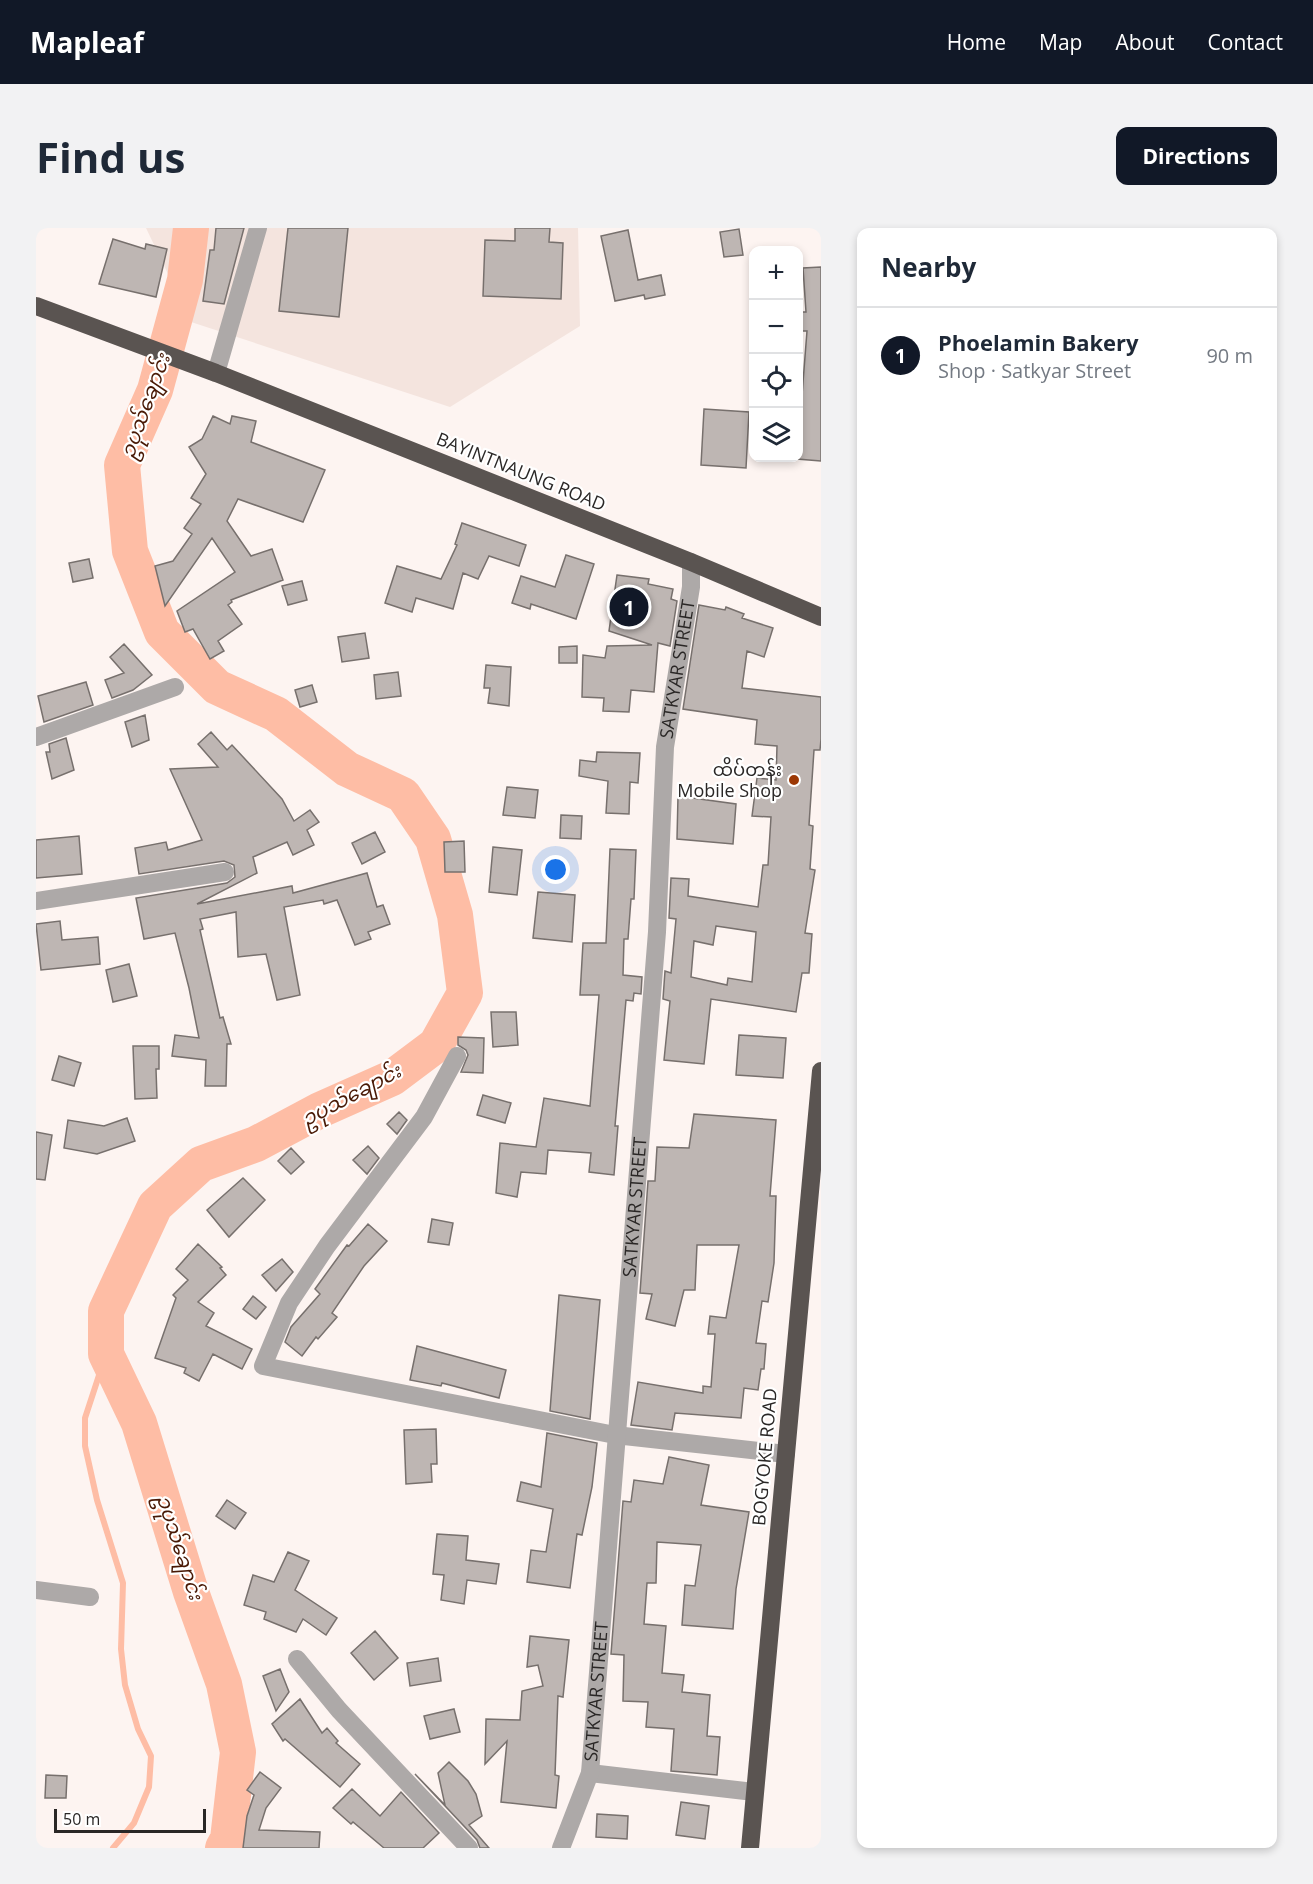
<!DOCTYPE html>
<html lang="en">
<head>
<meta charset="utf-8">
<style>
  :root { --surface:#fff; --page:#f2f2f3; --text:#1f2937; --muted:#747a83; --line:#e0e1e3; --accent:#111827 }
  body { margin:0; font-family:"Open Sans","Noto Sans Myanmar",sans-serif; background:var(--page); color:var(--text) }
  .controls { position:absolute; right:18px; top:18px; display:grid; overflow:hidden; border-radius:12px; box-shadow:0 3px 9px #0003 }
  .controls button { width:54px; height:54px; display:grid; place-items:center; padding:0; border:0; border-bottom:2px solid var(--line); background:var(--surface); color:var(--text); font:30px sans-serif }
  .scale { position:absolute; left:18px; bottom:15px; width:152px; box-sizing:border-box; padding-left:6px; border:3px solid #2a2726; border-top:0; font-size:16px; line-height:21px; white-space:nowrap; color:#2a2726; -webkit-text-stroke:4px #fff; paint-order:stroke }
  .you { position:absolute; left:520px; top:642px; width:21px; height:21px; margin:-15px; border:4px solid #fff; border-radius:50%; background:#1a73e8; box-shadow:0 0 0 9px #1a73e833 }
  .badge { display:grid; place-items:center; width:39px; height:39px; border-radius:50%; background:var(--accent); color:#fff; font-size:20px; font-weight:700 }
  .pin { position:absolute; translate:-50% -50%; border:3px solid #fff; box-shadow:0 2px 6px #0006 }
  .list { margin:0; padding:0; list-style:none }
  h2 { display:flex; justify-content:space-between; align-items:center; height:78px; margin:0; padding:0 24px; font-size:26px }
  h2 small { font-size:20px; font-weight:400; color:var(--muted) }
  .list li { display:grid; grid-template-columns:39px 1fr auto; gap:18px; align-items:center; box-sizing:border-box; height:96px; padding:0 24px; border-top:2px solid var(--line) }
  .list b { display:block; font-size:22px; white-space:nowrap }
  .list p { margin:0; font-size:20px; white-space:nowrap; color:var(--muted) }
  .list em { font-size:20px; font-style:normal; color:var(--muted) }
  .icon { flex:none; width:33px; height:33px; fill:none; stroke:currentColor; stroke-width:2; stroke-linecap:round; stroke-linejoin:round }
  .map { position:relative; flex:none; width:785px; height:1620px; overflow:hidden; border-radius:12px }
  header { display:flex; align-items:center; gap:36px; box-sizing:border-box; height:84px; padding:0 30px; background:var(--accent); color:#fff }
  header strong { font-size:28px }
  nav { display:flex; gap:33px; margin-inline-start:auto; font-size:21px }
  .intro { display:flex; align-items:center; justify-content:space-between; box-sizing:border-box; height:144px; padding:0 36px }
  h1 { margin:0; font-size:42px }
  .button { padding:15px 27px; border-radius:12px; background:var(--accent); color:#fff; font-size:21px; font-weight:700 }
  main { display:flex; gap:36px; padding:0 36px }
  aside { flex:1; background:var(--surface); border-radius:12px; box-shadow:0 3px 9px #0003 }
  .map>svg:first-child { display:block }
  .built { fill:#f4e4de }
  .lines { fill:none; stroke-linecap:round; stroke-linejoin:round }
  .stream { stroke:#febda5; stroke-width:6 }
  .river { stroke:#febda5; stroke-width:36 }
  .building { fill:#beb6b3; stroke:#77706d; stroke-width:1.5; fill-rule:evenodd }
  .minor { stroke:#ada9a8; stroke-width:18 }
  .highway { stroke:#5a5451; stroke-width:18 }
  .poi-dot { fill:#9c3805; stroke:#fff; stroke-width:2 }
  .labels { text-anchor:middle; stroke-width:4.5; stroke-linejoin:round; paint-order:stroke }
  .street-label { font-size:18px; fill:#2a2726; stroke:#fff }
  .poi-label { font-size:18px; fill:#2a2726; stroke:#fff; text-anchor:end }
  .water-label { font-size:20px; font-style:italic; fill:#491905; stroke:#fff }
</style>
</head>
<body>
<header>
<strong>Mapleaf</strong>
<nav><a>Home</a><a>Map</a><a>About</a><a>Contact</a></nav>
</header>
<div class="intro"><h1>Find us</h1><a class="button">Directions</a></div>
<main>
<div class="map">
<svg width="785" height="1620" viewBox="0 0 785 1620">
  <rect width="100%" height="100%" fill="#fdf4f1"/>
  <path class="built" d="M110,0H542L544,98L414,179L155,94Z"/>
  <g class="lines">
    <path class="stream" d="M70,1126L49,1190V1218L61,1272L87,1355L85,1421L89,1457L102,1501L115,1528L113,1559L98,1595L77,1620"/>
    <path class="river" d="M155,0L149,52L119,162L86,237L94,323L126,404L181,459L240,486L311,541L367,567L397,611L419,687L429,765L400,817L356,850L284,882L220,916L165,936L119,978L70,1083V1126L103,1195L155,1364L188,1456L202,1524L192,1611L187,1620"/>
  </g>
  <path class="building" d="M180,0H208L188,76L167,73L174,22H178Z
    M252,0H312L303,89L243,83Z
    M479,0H514L513,14L527,15L525,71L447,68L449,12L479,13Z
    M703,1L707,27L688,29L684,4Z
    M592,2L602,52L625,47L629,67L609,71L608,67L579,73L565,8Z
    M77,11L109,21L110,16L131,21L120,69L63,56Z
    M785,39V233L761,231L771,103H762V84H770L767,40Z
    M668,181L713,184L710,240L665,237Z
    M177,188L194,196L196,188L220,193L215,214L289,242L267,294L202,271L191,293L215,328L236,321L247,352L195,372L196,374L192,377L206,396L182,413L188,423L174,431L157,401L149,404L141,383L199,344L176,310L129,378L119,338L137,333L156,306L148,300L165,276L155,270L170,246L153,219L166,211Z
    M426,295L490,317L483,338L453,328L442,351L427,345L417,381L380,370L376,384L349,375L361,338L405,351L421,317L419,316Z
    M530,327L558,336L540,391L495,376L494,381L476,375L485,348L519,359Z
    M53,331L57,350L37,354L33,335Z
    M581,347L613,351L612,356L637,361L635,371L641,373L634,418L622,415L618,464L595,462L593,484L567,483L568,470L546,469L547,427L569,430L571,418L616,417L573,403Z
    M266,353L271,372L252,377L246,358Z
    M663,377L689,382L690,379L708,386L706,390L737,400L728,429L711,423L706,460L785,469V511L784,522H778L773,597L777,598L774,641L779,642L769,705L776,706L773,745H766L760,784L675,771L668,836L628,832L634,773L627,771L629,743L635,745L640,691L633,690L635,650L653,651L652,668L722,679L727,637H732L735,589L716,588L721,550L740,552L741,518L719,516L721,492L647,481ZM680,698L720,704L716,754L692,750L691,757L655,749L658,713L677,717Z
    M329,405L333,430L306,434L302,409Z
    M88,416L116,447L97,462L76,470L69,452L88,445L74,429Z
    M541,418V435H523V419Z
    M450,437L475,439L473,478L452,475L454,460H448Z
    M362,444L365,468L340,471L338,447Z
    M50,454L57,477L8,494L2,468Z
    M276,457L281,474L264,479L259,462Z
    M109,487L113,512L96,519L89,494Z
    M175,504L191,522L196,517L246,571L258,593L274,582L283,594L271,602L278,617L257,627L251,614L217,629L221,645L161,676L256,658L257,665L331,645L341,679L347,677L354,696L332,704L335,711L319,717L301,672L288,676L287,672L248,679L264,767L241,772L230,726L202,729L200,684L164,691L167,701L164,702L184,790L187,789L195,816H191L190,858H169L170,832L136,828L139,807L163,810L153,760L139,705L108,711L100,670L191,655L199,649L198,637L188,633L103,646L99,620L130,614L132,622L166,612L134,541L182,539L162,516Z
    M30,510L38,542L16,551L10,524H14L13,516Z
    M561,524L604,525L602,555L594,554L593,586L570,585L572,553L543,548L544,532L560,534Z
    M471,559L502,562L499,590L467,587Z
    M642,568L700,576L697,616L641,611Z
    M525,587L546,588L545,611L524,610Z
    M339,604L349,624L326,636L316,615Z
    M43,608L46,646L0,650V612Z
    M428,613L429,644H409L408,614Z
    M457,619L486,622L481,667L453,664Z
    M574,621L600,622L598,671H595L592,711H588L587,747L606,749L605,766L598,765L597,773L590,772L579,898H582L578,947L553,944L555,925L512,922L510,946L485,944L481,969L460,965L464,915L500,919L508,870L554,878L563,767H544L547,715H570Z
    M502,664L539,667L536,714L497,710Z
    M24,693L26,712L62,709L64,736L5,742L0,696Z
    M93,736L101,768L77,774L70,742Z
    M455,784H480L482,817L457,819Z
    M703,807L750,810L747,850L700,847Z
    M422,809L448,810L447,845L425,844L432,827L430,822L422,817Z
    M97,818H123V841H120L121,870L99,871Z
    M23,828L45,835L38,858L16,852Z
    M447,867L475,875L469,895L441,887Z
    M363,884L371,892L361,906L351,896Z
    M658,886L740,892L734,968H740L738,1035L732,1074L726,1073L720,1115L730,1116L728,1141H725L722,1162L708,1160L705,1190L639,1185L636,1202L595,1197L602,1154L667,1165V1158L675,1159L679,1106H672L674,1088L690,1090L703,1017H661L659,1062H648L639,1098L610,1091L616,1066L604,1065L612,953H619L621,919L653,920Z
    M91,890L99,913L61,926L28,920L32,892L68,898Z
    M0,904L16,907L9,952L0,951Z
    M332,918L343,930L331,946L317,932Z
    M255,920L268,934L255,946L242,933Z
    M207,950L229,972L193,1009L171,982Z
    M396,991L417,995L413,1017L392,1014Z
    M332,996L351,1013L328,1038L296,1085L301,1089L282,1111L280,1109L266,1128L249,1114L255,1099L284,1066L279,1061L311,1017L313,1018Z
    M162,1016L186,1039L184,1040L190,1047L162,1074L178,1085L170,1098L216,1121L206,1141L177,1126L163,1153L148,1145L150,1140L119,1130L140,1070L137,1067L152,1052L140,1041Z
    M246,1031L257,1044L240,1063L226,1047Z
    M523,1067L564,1072L554,1191L514,1183Z
    M217,1068L230,1079L220,1091L207,1081Z
    M381,1118L470,1142L463,1170L406,1155L405,1158L374,1152Z
    M400,1201L401,1236H395L396,1254L370,1256L368,1202Z
    M511,1205L561,1215L556,1259L546,1307L541,1306L534,1360L491,1354L495,1322L510,1324L517,1281L481,1273L485,1254L505,1259Z
    M633,1229L673,1237L665,1277L713,1284L700,1361L697,1401L646,1397L649,1357L659,1358L665,1317L621,1314L620,1355H611L608,1396L630,1398L626,1445L648,1447L646,1464L674,1467L671,1508L684,1509L681,1547L635,1543L638,1501L610,1499L612,1474L587,1473L588,1427L575,1426L587,1273L595,1274L598,1252L627,1256Z
    M191,1272L210,1285L199,1301L180,1288Z
    M401,1306L432,1308L430,1332L463,1336L460,1356L431,1352L428,1376L405,1372L408,1347L397,1346Z
    M252,1324L273,1333L259,1362L301,1390L290,1407L267,1391L260,1404L228,1391L230,1384L208,1377L217,1347L238,1354Z
    M339,1403L362,1430L338,1452L315,1425Z
    M494,1408L533,1412L527,1469L522,1468L519,1547L523,1548L520,1580L465,1574L471,1513L449,1536L450,1491L484,1492L486,1463L507,1458L502,1437L491,1439Z
    M402,1430L405,1453L374,1458L371,1435Z
    M244,1441L253,1464L240,1483L227,1448Z
    M264,1471L286,1505L291,1500L302,1513L300,1515L324,1536L304,1559L249,1511L247,1513L236,1496Z
    M418,1481L424,1504L394,1511L388,1488Z
    M413,1534L432,1553L440,1566L446,1588L433,1597L453,1620H444L441,1612L379,1546L409,1577L402,1545Z
    M224,1544L245,1560L230,1580L223,1602L284,1604L283,1620H207L211,1588L218,1567L211,1562Z
    M10,1547L31,1548L30,1570H9Z
    M316,1561L344,1588L365,1564L403,1605L387,1620H348L317,1594L315,1596L297,1580Z
    M645,1574L673,1578L669,1611L640,1607Z
    M561,1586L592,1588L591,1611L560,1609Z"/>
  <g class="lines">
    <g class="minor">
      <path d="M180,145L222,0"/>
      <path d="M0,509L139,459"/>
      <path d="M0,673L189,644"/>
      <path d="M421,828L388,889L291,1018L253,1075L227,1138L579,1207L750,1226"/>
      <path d="M0,1362L54,1369"/>
      <path d="M261,1431L303,1482L433,1620"/>
      <path d="M554,1545L718,1564"/>
      <path id="s1" d="M525,1620L554,1545L621,704L629,519L655,359V334"/>
    </g>
    <path class="highway" d="M0,78L180,145L655,334L785,389
      M714,1620L785,843"/>
  </g>
  <circle class="poi-dot" cx="758" cy="552" r="6"/>
  <g class="labels">
    <g class="street-label">
      <text transform="translate(485 244) rotate(22)" y="6">BAYINTNAUNG ROAD</text>
      <text dy="6" stroke="none"><textPath href="#s1" startOffset="1188">SATKYAR STREET</textPath></text>
      <text dy="6" stroke="none"><textPath href="#s1" startOffset="648">SATKYAR STREET</textPath></text>
      <text transform="translate(729 1229) rotate(-85)" y="6">BOGYOKE ROAD</text>
      <text dy="6" stroke="none"><textPath href="#s1" startOffset="162">SATKYAR STREET</textPath></text>
    </g>
    <g class="poi-label">
      <text x="746" y="548">ထိပ်တန်း<tspan x="746" dy="21">Mobile Shop</tspan></text>
    </g>
    <g class="water-label">
      <text transform="translate(109 178) rotate(-70)" y="7">ဥပုသ်ချောင်း</text>
      <text transform="translate(315 867) rotate(-28)" y="7">ဥပုသ်ချောင်း</text>
      <text transform="translate(144 1319) rotate(72)" y="7">ဥပုသ်ချောင်း</text>
    </g>
  </g>
</svg>
<div class="controls">
<button>+</button>
<button>−</button>
<button><svg class="icon" aria-label="locate" viewBox="0 0 24 24"><circle cx="12" cy="12" r="6"/><path d="M12 2v4M12 18v4M2 12h4M18 12h4"/></svg></button>
<button><svg class="icon" aria-label="layers" viewBox="0 0 24 24"><path d="M12 4l9 5-9 5-9-5zM3 14l9 5 9-5"/></svg></button>
</div>
<div class="scale">50 m</div>
<div class="you"></div>
<div class="pin badge" style="left:593px;top:379px">1</div>
</div>
<aside>
<h2>Nearby<small></small></h2>
<ul class="list">
<li><span class="badge">1</span><div><b>Phoelamin Bakery</b><p>Shop · Satkyar Street</p></div><em>90 m</em></li>
</ul>
</aside>
</main>
</body>
</html>
